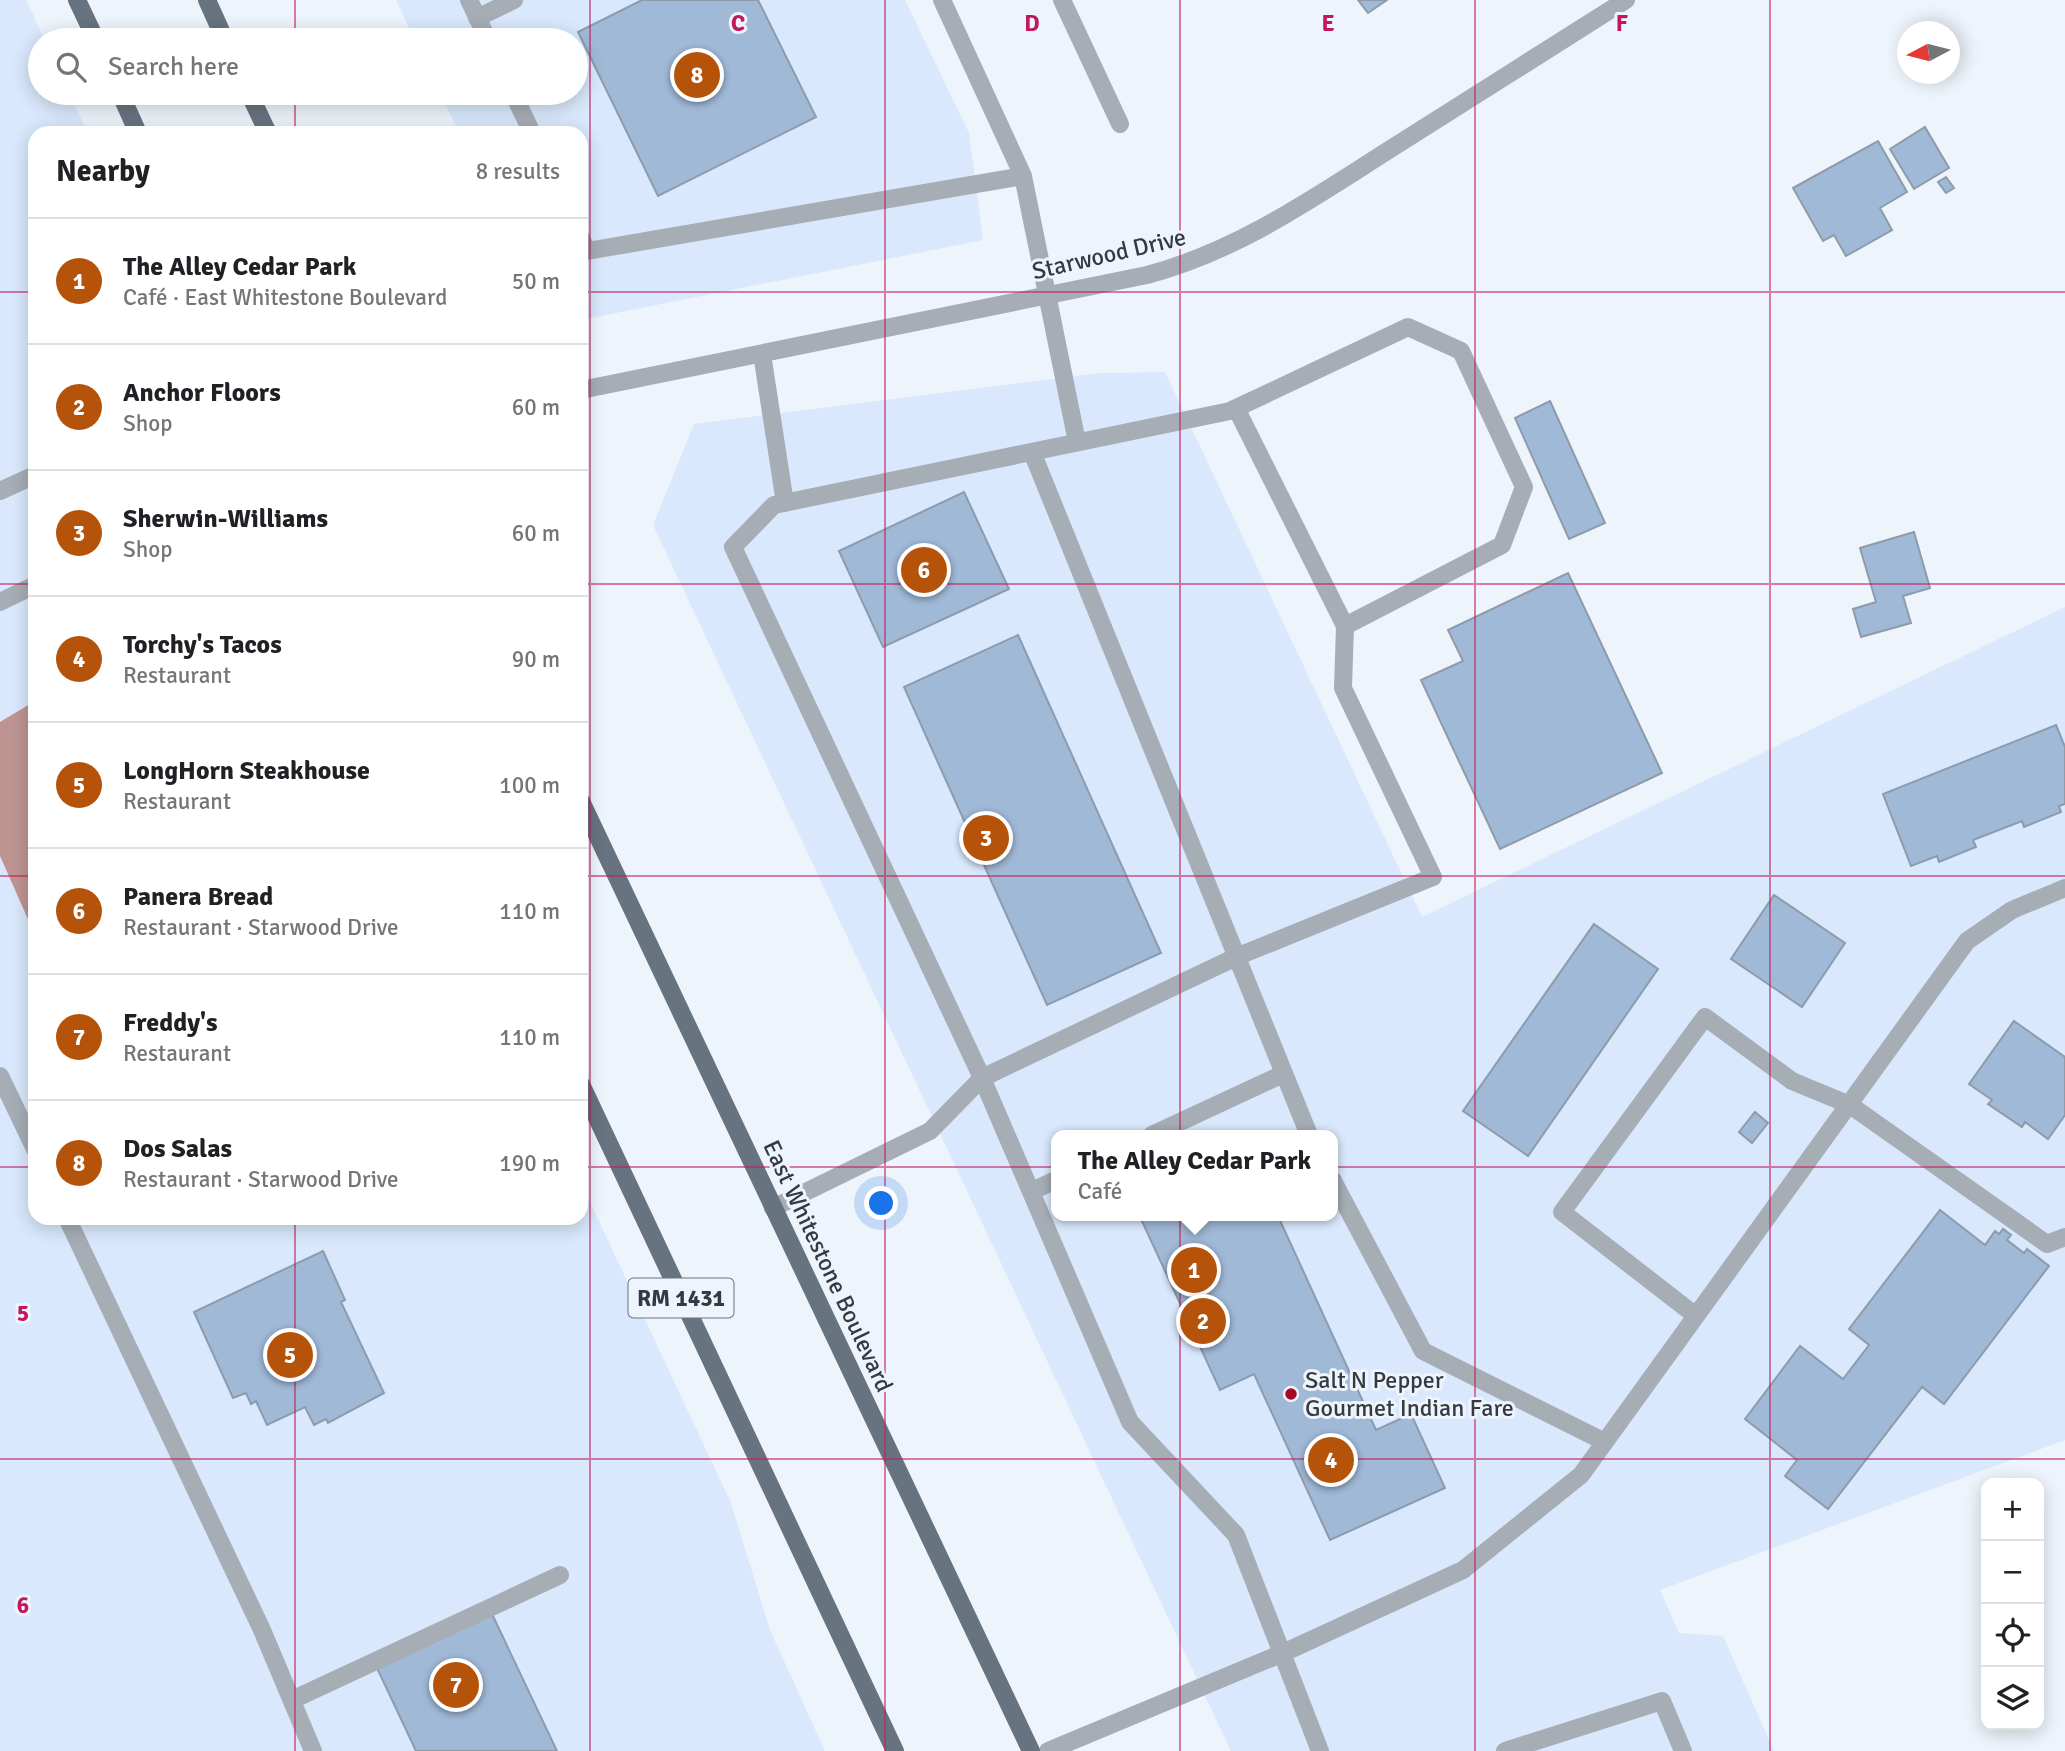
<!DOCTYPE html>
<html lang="en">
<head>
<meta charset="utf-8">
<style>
  :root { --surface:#fff; --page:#f2f2f2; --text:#202124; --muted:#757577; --line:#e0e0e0; --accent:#b45309 }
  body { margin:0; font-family:Signika,sans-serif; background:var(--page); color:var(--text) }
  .controls { position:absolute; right:21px; bottom:21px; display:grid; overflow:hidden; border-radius:14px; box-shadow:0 4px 18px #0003 }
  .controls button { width:63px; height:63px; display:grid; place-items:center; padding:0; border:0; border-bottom:2px solid var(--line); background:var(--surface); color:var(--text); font:35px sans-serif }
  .compass { position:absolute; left:1897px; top:21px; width:63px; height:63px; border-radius:50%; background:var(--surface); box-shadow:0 4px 18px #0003; rotate:263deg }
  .you { position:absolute; left:882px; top:1204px; width:24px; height:24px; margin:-18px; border:5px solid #fff; border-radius:50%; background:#1a73e8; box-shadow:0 0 0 10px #1a73e833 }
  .badge { display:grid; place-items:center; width:46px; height:46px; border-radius:50%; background:var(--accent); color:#fff; font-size:23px; font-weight:700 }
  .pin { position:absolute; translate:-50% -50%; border:4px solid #fff; box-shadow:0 2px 7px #0006 }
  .popup { position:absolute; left:1051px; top:1130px; width:287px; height:91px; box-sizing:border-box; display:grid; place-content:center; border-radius:14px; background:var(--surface); filter:drop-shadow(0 2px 5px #0005); font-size:23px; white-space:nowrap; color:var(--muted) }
  .popup b { font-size:26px; color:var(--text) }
  .popup::after { content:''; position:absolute; left:50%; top:100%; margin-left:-14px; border:14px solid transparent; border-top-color:var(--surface) }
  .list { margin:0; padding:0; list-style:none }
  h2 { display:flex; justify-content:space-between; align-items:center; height:91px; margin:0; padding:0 28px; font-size:30px }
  h2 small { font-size:23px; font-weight:400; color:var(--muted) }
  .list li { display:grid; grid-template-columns:46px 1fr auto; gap:21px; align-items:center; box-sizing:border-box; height:126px; padding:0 28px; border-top:2px solid var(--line) }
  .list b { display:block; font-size:26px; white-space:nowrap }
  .list p { margin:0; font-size:23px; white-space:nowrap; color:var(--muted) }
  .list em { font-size:23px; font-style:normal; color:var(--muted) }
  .icon { flex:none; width:38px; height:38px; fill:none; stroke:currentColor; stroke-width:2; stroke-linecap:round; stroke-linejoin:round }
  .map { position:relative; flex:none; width:2065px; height:1751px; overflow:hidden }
  .search { position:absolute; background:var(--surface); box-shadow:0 4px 18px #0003; left:28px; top:28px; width:560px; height:77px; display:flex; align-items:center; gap:18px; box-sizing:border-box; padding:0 24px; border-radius:38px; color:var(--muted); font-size:26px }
  .panel { position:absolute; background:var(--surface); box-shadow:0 4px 18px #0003; left:28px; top:126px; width:560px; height:1099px; border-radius:21px }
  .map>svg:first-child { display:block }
  .built { fill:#d9e8fc; fill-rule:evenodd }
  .water { fill:#be9491 }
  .building { fill:#a0b9d7; stroke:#8d9bab; stroke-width:2 }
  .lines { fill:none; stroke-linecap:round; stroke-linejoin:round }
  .service { stroke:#a7adb5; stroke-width:18 }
  .minor { stroke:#a7adb5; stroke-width:18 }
  .primary { stroke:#687380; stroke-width:18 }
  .grid { fill:none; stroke:#c2185b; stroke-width:2; stroke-opacity:0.55 }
  .poi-dot { fill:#a50b22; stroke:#eef4fc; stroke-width:2.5 }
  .labels { text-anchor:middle; stroke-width:6; stroke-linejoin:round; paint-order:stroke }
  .shield { fill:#eef4fc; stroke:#6c7278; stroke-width:2 }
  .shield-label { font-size:23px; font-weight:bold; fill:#343a40 }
  .street-label { font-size:24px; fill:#343a40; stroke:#eef4fc }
  .poi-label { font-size:24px; fill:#343a40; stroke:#eef4fc; text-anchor:start }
  .grid-label { font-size:23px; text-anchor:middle; font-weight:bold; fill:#c2185b; stroke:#eef4fc; stroke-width:6; stroke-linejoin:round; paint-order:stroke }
</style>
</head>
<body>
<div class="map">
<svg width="2065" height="1751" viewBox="0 0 2065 1751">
  <rect width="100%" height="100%" fill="#eef4fc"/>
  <path class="built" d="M0,0H26L45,40H40V93H69L88,133H35V1218H581V1183L731,1503L770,1630L825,1751H0Z
    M396,0H905L969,133L983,240L581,320V133H459L440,93H576V40H415Z
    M1165,372L1422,917L2065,607V1440L1660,1590L1679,1633L1723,1636L1774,1751H1231L653,525L694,424L1100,373ZM1056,1135H1332V1216H1056Z"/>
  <path class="water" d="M35,701V935L0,856V722Z"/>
  <path class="building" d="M642,0H758L816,117L658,196L578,32Z
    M1358,0H1387L1368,13Z
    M1925,127L1949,168L1914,189L1890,149Z
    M1878,141L1907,192L1880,208L1892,230L1846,256L1834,235L1823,241L1793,188Z
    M1946,177L1954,188L1946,193L1938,182Z
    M1550,401L1605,523L1569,539L1515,418Z
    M964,492L1009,589L883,647L839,551Z
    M1914,532L1930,588L1903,596L1911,623L1861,637L1853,609L1876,602L1860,548Z
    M1568,573L1662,773L1500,849L1421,680L1463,661L1448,630Z
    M1018,635L1161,953L1047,1005L904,687Z
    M2056,725L2065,747V804L2059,806L2061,812L2024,827L2022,821L1973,840L1976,847L1939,862L1937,856L1911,866L1883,794Z
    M1774,895L1845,943L1802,1007L1731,959Z
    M1594,924L1658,969L1528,1156L1463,1111Z
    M2014,1021L2065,1057V1115L2048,1139L2025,1122L2022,1127L1988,1104L1992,1100L1969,1084Z
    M1755,1112L1768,1123L1752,1143L1739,1132Z
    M1940,1210L1985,1245L1995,1231L1999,1234L2003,1229L2011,1235L2007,1240L2024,1253L2027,1249L2049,1266L1944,1404L1922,1387L1828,1509L1785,1476L1797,1460L1745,1419L1800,1346L1843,1379L1869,1345L1849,1329Z
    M1148,1216H1278L1376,1430L1411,1414L1445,1488L1330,1540L1254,1374L1220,1390L1141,1219Z
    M323,1251L345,1300L341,1302L384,1393L328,1423L326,1419L314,1425L305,1407L267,1425L256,1401L251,1404L246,1393L233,1398L194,1312Z
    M492,1614L557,1751H416L377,1668Z"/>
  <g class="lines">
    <path class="service" d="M469,0L488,40
      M942,0L1023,176L1077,442
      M1062,0L1120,124
      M477,18L514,0
      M513,93L532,133
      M581,238L587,251L1023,176
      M1408,327L1461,351L1524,487L1502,545L1345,626L1343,688L1433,877L1236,957L982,1078L733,547L774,505L1230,411Z
      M762,354L785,503
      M1236,408L1345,626
      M1032,452L1309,1135
      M0,491L35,475
      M0,602L35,585
      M0,1076L35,1149
      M1152,1135L1283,1074
      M1332,1179L1423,1351L1605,1442
      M1032,1191L1056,1180
      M773,1208L930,1131L982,1078L1130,1422L1236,1535L1320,1751
      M67,1218L262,1630L313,1751
      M1696,1316L1562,1212L1705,1017L1792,1081L1850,1105L2047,1244L2065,1237
      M292,1700L560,1575
      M1048,1751L1283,1653L1463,1570L1581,1475L1967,941L2012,910L2065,888
      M1505,1751L1662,1701L1683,1751"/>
    <path class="minor" d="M581,390L1147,275C1238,251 1313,198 1392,148C1470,99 1548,49 1626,0"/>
    <path class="primary" d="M77,0L96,40
      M207,0L225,40
      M120,93L138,133
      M249,93L268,133
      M581,801L1031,1751
      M581,1084L895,1751"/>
  </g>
  <path class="grid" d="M295,0V40M590,0V1751M885,0V1751M1180,0V1751M1475,0V1751M1770,0V1751M295,93V133M0,292H35M581,292H2065M0,584H35M581,584H2065M0,876H35M581,876H2065M0,1167H35M581,1167H2065M295,1218V1751M0,1459H2065"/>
  <circle class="poi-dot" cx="1291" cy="1394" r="7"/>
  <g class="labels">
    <rect class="shield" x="628.5" y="1278.5" width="105" height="39" rx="5"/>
    <g class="shield-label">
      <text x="681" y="1306">RM 1431</text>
    </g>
    <g class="street-label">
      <text transform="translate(1109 254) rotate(-13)" y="8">Starwood Drive</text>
      <text transform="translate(828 1266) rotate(65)" y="8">East Whitestone Boulevard</text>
    </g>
    <g class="poi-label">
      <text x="1305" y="1388">Salt N Pepper<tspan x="1305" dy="28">Gourmet Indian Fare</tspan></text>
    </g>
  </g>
  <g class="grid-label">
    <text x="738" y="31">C</text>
    <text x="1032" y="31">D</text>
    <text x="1328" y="31">E</text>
    <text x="1622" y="31">F</text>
    <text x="23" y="1321">5</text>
    <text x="23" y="1613">6</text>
  </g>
</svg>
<div class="controls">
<button>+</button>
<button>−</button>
<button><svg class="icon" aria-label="locate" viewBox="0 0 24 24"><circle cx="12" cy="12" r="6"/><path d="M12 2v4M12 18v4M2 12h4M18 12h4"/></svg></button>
<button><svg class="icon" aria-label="layers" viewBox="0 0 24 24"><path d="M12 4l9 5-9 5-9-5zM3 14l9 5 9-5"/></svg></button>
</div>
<svg class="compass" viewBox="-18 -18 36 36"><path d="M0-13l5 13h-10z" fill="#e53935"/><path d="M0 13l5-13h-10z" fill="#757577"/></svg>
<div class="you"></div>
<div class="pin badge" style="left:1194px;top:1270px">1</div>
<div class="popup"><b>The Alley Cedar Park</b>Café</div>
<div class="pin badge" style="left:1203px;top:1321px">2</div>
<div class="pin badge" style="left:986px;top:838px">3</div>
<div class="pin badge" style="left:1331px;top:1460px">4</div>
<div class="pin badge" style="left:290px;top:1355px">5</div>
<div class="pin badge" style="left:924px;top:570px">6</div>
<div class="pin badge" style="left:456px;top:1685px">7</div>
<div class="pin badge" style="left:697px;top:75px">8</div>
<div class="search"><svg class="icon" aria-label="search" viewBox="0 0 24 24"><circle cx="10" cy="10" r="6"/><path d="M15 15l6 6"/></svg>Search here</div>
<section class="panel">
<h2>Nearby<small>8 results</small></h2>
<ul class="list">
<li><span class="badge">1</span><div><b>The Alley Cedar Park</b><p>Café · East Whitestone Boulevard</p></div><em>50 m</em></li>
<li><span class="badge">2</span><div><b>Anchor Floors</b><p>Shop</p></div><em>60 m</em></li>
<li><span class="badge">3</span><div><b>Sherwin-Williams</b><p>Shop</p></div><em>60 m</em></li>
<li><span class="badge">4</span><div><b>Torchy's Tacos</b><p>Restaurant</p></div><em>90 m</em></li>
<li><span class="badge">5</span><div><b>LongHorn Steakhouse</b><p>Restaurant</p></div><em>100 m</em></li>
<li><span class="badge">6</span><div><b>Panera Bread</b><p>Restaurant · Starwood Drive</p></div><em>110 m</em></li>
<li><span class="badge">7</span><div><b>Freddy's</b><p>Restaurant</p></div><em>110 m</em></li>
<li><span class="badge">8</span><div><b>Dos Salas</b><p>Restaurant · Starwood Drive</p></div><em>190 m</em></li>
</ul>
</section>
</div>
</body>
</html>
